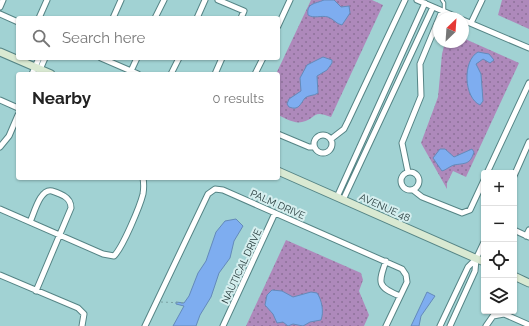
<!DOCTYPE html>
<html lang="en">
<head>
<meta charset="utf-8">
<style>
  :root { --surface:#fff; --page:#f6f6f6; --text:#222; --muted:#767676; --line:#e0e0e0 }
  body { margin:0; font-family:Raleway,sans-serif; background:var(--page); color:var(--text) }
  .controls { position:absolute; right:12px; bottom:12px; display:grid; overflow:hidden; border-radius:4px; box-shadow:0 1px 3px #0004 }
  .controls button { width:36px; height:36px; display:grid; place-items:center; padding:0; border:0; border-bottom:1px solid var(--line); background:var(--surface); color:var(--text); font:20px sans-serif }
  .compass { position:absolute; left:433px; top:12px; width:36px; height:36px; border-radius:50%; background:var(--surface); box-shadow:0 1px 3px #0004; rotate:25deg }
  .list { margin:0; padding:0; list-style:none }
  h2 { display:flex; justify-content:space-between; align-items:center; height:52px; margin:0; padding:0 16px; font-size:17px }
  h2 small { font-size:13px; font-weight:400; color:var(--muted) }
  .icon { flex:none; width:22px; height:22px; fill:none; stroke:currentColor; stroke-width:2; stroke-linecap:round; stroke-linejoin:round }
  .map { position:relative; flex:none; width:529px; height:326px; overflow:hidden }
  .search { position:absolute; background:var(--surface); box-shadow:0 1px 3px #0004; left:16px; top:16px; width:264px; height:44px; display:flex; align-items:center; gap:10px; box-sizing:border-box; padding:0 14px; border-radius:4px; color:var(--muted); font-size:15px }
  .panel { position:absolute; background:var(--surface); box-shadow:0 1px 3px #0004; left:16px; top:72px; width:264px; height:108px; border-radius:4px }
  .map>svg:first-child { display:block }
  .grass { fill:url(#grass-dots) }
  .water { fill:#7eadf0; stroke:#648aba }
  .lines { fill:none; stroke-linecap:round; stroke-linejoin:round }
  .lane-casing { stroke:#558485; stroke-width:4.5 }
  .street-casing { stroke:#558485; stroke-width:7 }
  .secondary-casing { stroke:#558485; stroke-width:9 }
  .path { stroke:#7aa2a3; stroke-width:1; stroke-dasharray:2 3; stroke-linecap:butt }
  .lane { stroke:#fff; stroke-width:2.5 }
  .street { stroke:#fff; stroke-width:5 }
  .secondary { stroke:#d9e9d2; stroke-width:7 }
  .labels { text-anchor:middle; stroke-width:4; stroke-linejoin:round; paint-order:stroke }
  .street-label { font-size:10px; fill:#263a3b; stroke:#d5eeee }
</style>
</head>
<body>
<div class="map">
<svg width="529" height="326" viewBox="0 0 529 326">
  <defs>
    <pattern id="grass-dots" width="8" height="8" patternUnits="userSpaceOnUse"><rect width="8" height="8" fill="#ae89bb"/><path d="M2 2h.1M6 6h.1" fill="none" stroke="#8d7199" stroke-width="1.8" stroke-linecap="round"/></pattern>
  </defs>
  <rect width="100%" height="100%" fill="#a1d2d3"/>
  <path class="grass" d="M311,0H372L383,5L331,117C311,109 317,119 302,122C294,124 285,118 278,115V74H276Z
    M502,0H529V29L498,15Z
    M463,38L519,63L466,177L453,171L447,183V189L421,143L438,97L442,54L445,42H463Z
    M286,240L361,273L363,280L359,291L369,315L364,326H246Z"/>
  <path class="water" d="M324,0H334L341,7L349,6L350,13L342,25C336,24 334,19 328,17C321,15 314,19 308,15C306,3 315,4 324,0Z
    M478,52L489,54L494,60L490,63L483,59L476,64L481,74L483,101L480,105C464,98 462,61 478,52Z
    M323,57L332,60V63L327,70L317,76L318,93C314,96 308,95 305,98C300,104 299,111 289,107L287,104L289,99L301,91L300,78L307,65Z
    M440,149H445L454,157L472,149L474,152C470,165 465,163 454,165C450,166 446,170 442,171L433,158Z
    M236,219L243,226L234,241L230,258L219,273L211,297L200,315L196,326H173L184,306L176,304V302L184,303L189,296L198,273L206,261L216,232L225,221Z
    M272,290L282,291L293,297L311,292L317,293C322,300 324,312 321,320L310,322L303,326L293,324L288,326L283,322L277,323L273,314L265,305L267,295Z
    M427,292L435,296L421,316L419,326H411Z"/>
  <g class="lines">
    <defs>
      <path id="lane" d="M442,0L444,3V11"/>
      <path id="street" d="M218,0L244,11L241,18
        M417,0L459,18
        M0,7L3,0
        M0,14L18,22
        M39,18L47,0
        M113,18L121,0
        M155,18L164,0
        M197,18L205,0
        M463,20L529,48
        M471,23L482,0
        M278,26L290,0
        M101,58L138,74
        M131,71L137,58
        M32,74L39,58
        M38,74L45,58
        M171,74L179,58
        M215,74L222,58
        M255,74L263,58
        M0,100L18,108
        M278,134L309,147H314
        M314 144a9 9 0 1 1 18 0a9 9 0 1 1-18 0Z
        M331,139L344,129L348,121L405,0
        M0,147L9,136L18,115
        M408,172L402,143L421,96L420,64L442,11
        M401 181a9 9 0 1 1 18 0a9 9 0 1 1-18 0Z
        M487,173L529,83
        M514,176L529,142
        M413,190L422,197L462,213L470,210L484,180
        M337,197L425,3
        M343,200L433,7
        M0,209L103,254L114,256C123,247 140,206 143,194C144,188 144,184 143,178
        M30,222C34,214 40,188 52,191C56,192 60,194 64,196C69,199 71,202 71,208L36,291
        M514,230L529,237
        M526,236L529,230
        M386,261C378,283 377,287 400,296
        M0,275L78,308L84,314L82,326
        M145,326L208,194L215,189L223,190L402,269L406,275L407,282L386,326
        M223,326L275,213
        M440,326L468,267L476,259
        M450,326L475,271L476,259L484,242
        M486,326L493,316L504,314L529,325"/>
      <path id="secondary" d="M0,52L51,74
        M278,171L484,262
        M514,276L529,283"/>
    </defs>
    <use href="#lane" class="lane-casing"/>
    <use href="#street" class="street-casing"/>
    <use href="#secondary" class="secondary-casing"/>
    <path class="path" d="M161,302L184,303"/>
    <use href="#lane" class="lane"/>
    <use href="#street" class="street"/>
    <use href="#secondary" class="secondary"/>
  </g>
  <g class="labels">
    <g class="street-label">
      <text transform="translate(278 204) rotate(24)" y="4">PALM DRIVE</text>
      <text transform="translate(385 207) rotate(24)" y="4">AVENUE 48</text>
      <text transform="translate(241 266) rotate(-65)" y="4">NAUTICAL DRIVE</text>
    </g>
  </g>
</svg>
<div class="controls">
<button>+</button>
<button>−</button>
<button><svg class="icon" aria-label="locate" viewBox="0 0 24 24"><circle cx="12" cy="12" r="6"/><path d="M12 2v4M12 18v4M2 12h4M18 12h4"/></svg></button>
<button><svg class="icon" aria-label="layers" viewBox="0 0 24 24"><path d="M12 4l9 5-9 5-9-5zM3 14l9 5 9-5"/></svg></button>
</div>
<svg class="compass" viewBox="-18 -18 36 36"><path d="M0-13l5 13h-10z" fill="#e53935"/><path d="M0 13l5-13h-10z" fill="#767676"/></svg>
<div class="search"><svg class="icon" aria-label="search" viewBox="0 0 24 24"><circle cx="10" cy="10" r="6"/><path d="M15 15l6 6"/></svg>Search here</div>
<section class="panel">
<h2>Nearby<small>0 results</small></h2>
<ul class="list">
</ul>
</section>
</div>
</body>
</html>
